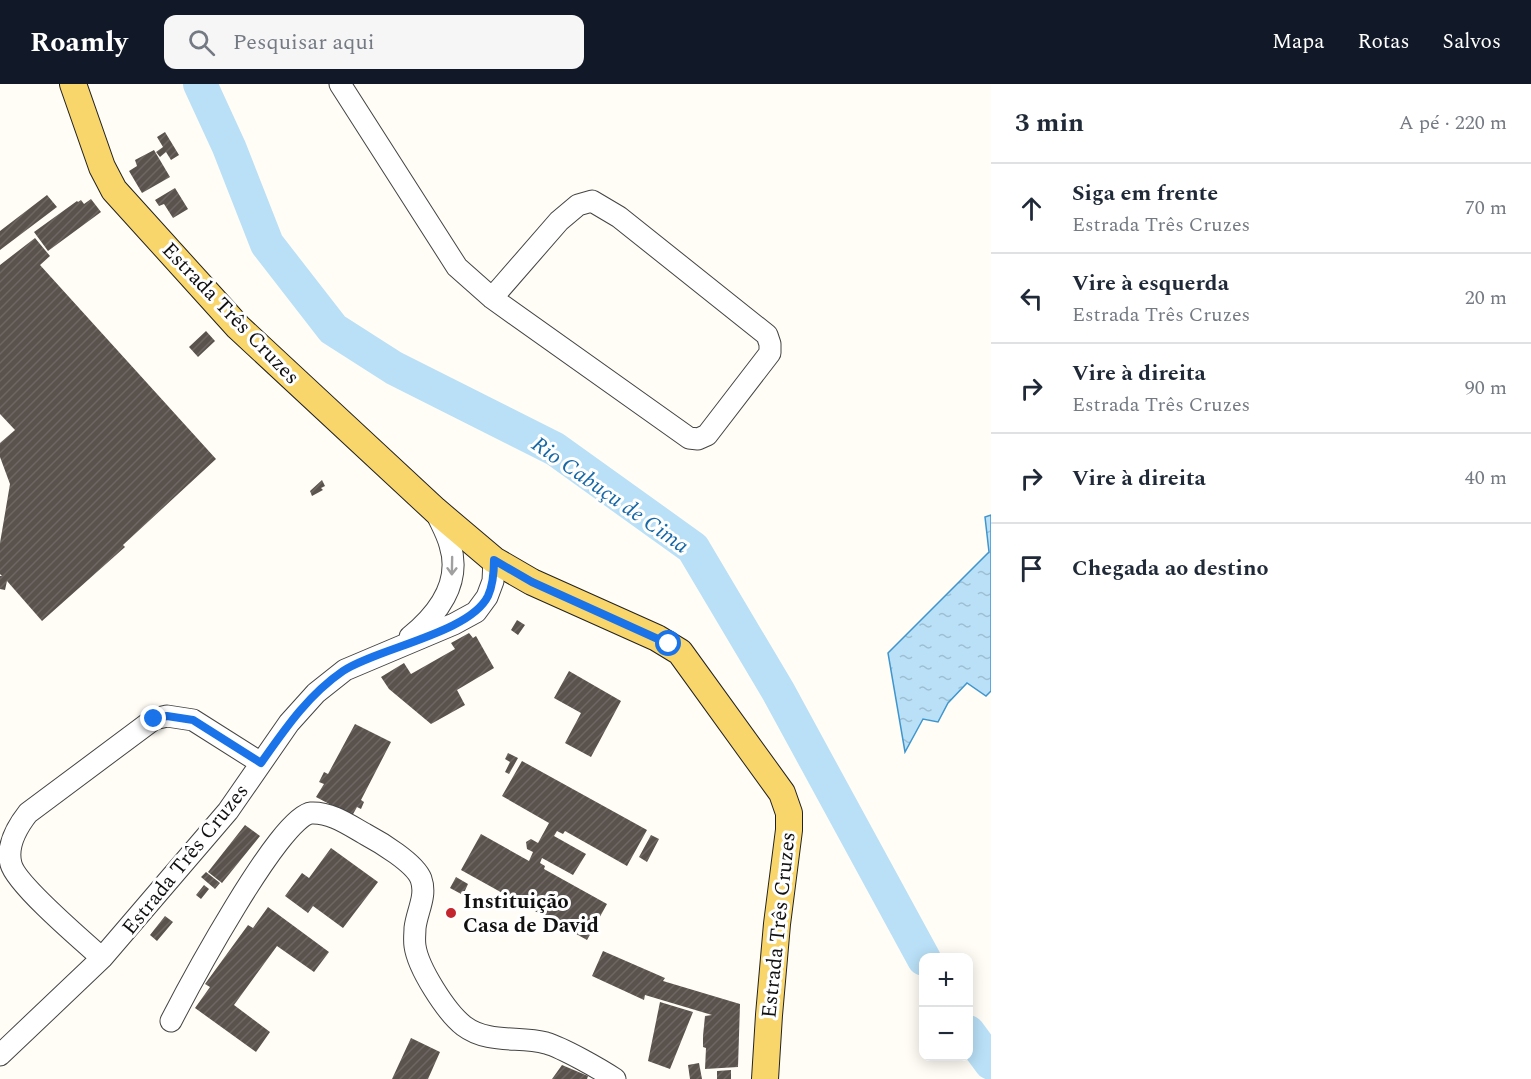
<!DOCTYPE html>
<html lang="pt">
<head>
<meta charset="utf-8">
<style>
  :root { --surface:#fff; --page:#f6f6f7; --text:#1f2937; --muted:#747a83; --line:#e0e1e3; --accent:#111827 }
  body { margin:0; font-family:Spectral,serif; background:var(--page); color:var(--text) }
  .controls { position:absolute; right:18px; bottom:18px; display:grid; overflow:hidden; border-radius:12px; box-shadow:0 3px 15px #0003 }
  .controls button { width:54px; height:54px; display:grid; place-items:center; padding:0; border:0; border-bottom:2px solid var(--line); background:var(--surface); color:var(--text); font:30px sans-serif }
  .stop { position:absolute; width:18px; height:18px; margin:-14px; border:4px solid #1a73e8; border-radius:50%; background:#fff }
  .stop.end { background:#1a73e8; border-color:#fff; box-shadow:0 2px 6px #0008 }
  .list { margin:0; padding:0; list-style:none }
  h2 { display:flex; justify-content:space-between; align-items:center; height:78px; margin:0; padding:0 24px; font-size:26px }
  h2 small { font-size:20px; font-weight:400; color:var(--muted) }
  .list li { display:grid; grid-template-columns:39px 1fr auto; gap:18px; align-items:center; box-sizing:border-box; height:90px; padding:0 24px; border-top:2px solid var(--line) }
  .list b { display:block; font-size:22px; white-space:nowrap }
  .list p { margin:0; font-size:20px; white-space:nowrap; color:var(--muted) }
  .list em { font-size:20px; font-style:normal; color:var(--muted) }
  .icon { flex:none; width:33px; height:33px; fill:none; stroke:currentColor; stroke-width:2; stroke-linecap:round; stroke-linejoin:round }
  .map { position:relative; flex:none; width:991px; height:995px; overflow:hidden }
  header { display:flex; align-items:center; gap:36px; box-sizing:border-box; height:84px; padding:0 30px; background:var(--accent); color:#fff }
  header strong { font-size:28px }
  nav { display:flex; gap:33px; margin-inline-start:auto; font-size:21px }
  .search { width:420px; height:54px; background:var(--page); display:flex; align-items:center; gap:15px; box-sizing:border-box; padding:0 21px; border-radius:12px; color:var(--muted); font-size:22px }
  main { display:flex }
  aside { flex:1; background:var(--surface) }
  .map>svg:first-child { display:block }
  .water { fill:url(#water-ripples); stroke:#3f96cf; stroke-width:1.5 }
  .lines { fill:none; stroke-linecap:round; stroke-linejoin:round }
  .river { stroke:#b9e0f7; stroke-width:34 }
  .building { fill:url(#building-hatch) }
  .minor-casing { stroke:#444; stroke-width:23 }
  .major-casing { stroke:#222; stroke-width:28 }
  .minor { stroke:#fff; stroke-width:21 }
  .major { stroke:#f9d66b; stroke-width:26 }
  .oneway { stroke:#a0a0a0 }
  .route { stroke:#1a73e8; stroke-width:8 }
  .poi-dot { fill:#c4262e; stroke:#fff; stroke-width:2 }
  .labels { text-anchor:middle; stroke-width:6; stroke-linejoin:round; paint-order:stroke }
  .street-label { font-size:21px; fill:#111; stroke:#fff }
  .poi-label { font-size:21px; font-weight:bold; fill:#111; stroke:#fff; text-anchor:start }
  .water-label { font-size:22px; font-style:italic; fill:#1768a6; stroke:#fff }
</style>
</head>
<body>
<header>
<strong>Roamly</strong>
<div class="search"><svg class="icon" aria-label="search" viewBox="0 0 24 24"><circle cx="10" cy="10" r="6"/><path d="M15 15l6 6"/></svg>Pesquisar aqui</div>
<nav><a>Mapa</a><a>Rotas</a><a>Salvos</a></nav>
</header>
<main>
<div class="map">
<svg width="991" height="995" viewBox="0 0 991 995">
  <defs>
    <pattern id="water-ripples" width="26" height="14" patternUnits="userSpaceOnUse" patternTransform="scale(1.5)"><rect width="26" height="14" fill="#b9e0f7"/><path d="M2 4q2-2 4 0t4 0M15 11q2-2 4 0t4 0" fill="none" stroke="#9ebfd3"/></pattern>
    <pattern id="building-hatch" width="6" height="6" patternUnits="userSpaceOnUse" patternTransform="scale(1.5)"><rect width="6" height="6" fill="#5a524d"/><path d="M-1 1l2-2M0 6l6-6M5 7l2-2" fill="none" stroke="#6d6662"/></pattern>
  </defs>
  <rect width="100%" height="100%" fill="#fffdf5"/>
  <path class="water" d="M991,431V607L986,612L967,599L948,619L938,638L923,635L905,668L888,569L989,468L985,433Z"/>
  <g class="lines">
    <path class="river" d="M200,0L229,63L267,160L333,245L394,284L555,365L693,464L778,607L924,875
      M968,948L991,979"/>
  </g>
  <path class="building" d="M165,48L179,71L171,76L166,68L160,73L156,68L163,63L157,53Z
    M154,66L170,93L142,109L129,87L137,82L135,76Z
    M175,104L188,125L173,134L164,120L159,122L155,116Z
    M47,111L57,123L0,166V147Z
    M91,115L101,128L48,167L34,148L77,117L78,118L81,116L84,120Z
    M35,154L50,172L40,181L216,375L123,461L125,463L42,537L7,497L5,506L0,505V492H2L0,490V459L10,400L0,373V359L15,346L0,330V181Z
    M206,247L215,257L198,273L189,263Z
    M322,396L325,402L321,404L323,406L312,412L310,407Z
    M517,536L525,541L518,551L511,546Z
    M469,549L473,554L476,552L494,584L457,606L465,621L431,640L389,605L381,593L404,579L411,590L455,565L451,559Z
    M569,587L621,617L591,673L565,659L581,629L554,614Z
    M355,640L391,658L361,716L364,718L361,725L357,723L352,732L316,713L324,700L319,698L324,688L328,690Z
    M508,669L518,674L509,690L505,688L510,678L505,675Z
    M522,677L647,746L627,782L565,747L563,750L557,747L554,752L586,770L573,791L542,774L540,779L545,782L544,785L607,820L587,856L461,786L481,750L529,777L533,768L527,765L526,758L531,755L538,759L549,739L502,712Z
    M245,741L260,752L222,799L208,788Z
    M651,751L659,755L647,778L639,773Z
    M331,764L378,798L343,844L313,822L308,829L285,812L302,789L309,794Z
    M206,788L220,799L215,805L201,793Z
    M456,793L468,800L463,811L450,804Z
    M204,801L209,805L201,815L196,811Z
    M268,823L329,868L314,888L277,862L234,921L270,948L256,968L195,924L210,903L205,900L248,841L253,844Z
    M165,832L173,838L157,857L150,851Z
    M603,867L665,894L663,897L740,920L738,983L705,985L706,964L703,963V952L705,932L712,931L645,911L644,916L592,892Z
    M660,918L693,928L670,985L648,977Z
    M411,954L440,968L428,995H392Z
    M699,979L702,995H690L688,981Z
    M562,981L588,992L587,995H552Z
    M731,986V995H717V987Z"/>
  <g class="lines">
    <defs>
      <path id="minor" d="M340,0L457,183L492,214L689,354L698,355L707,351L770,269V260L767,251L619,133L592,117L578,121L559,137L492,214
        M410,553C437,531 462,499 450,461C447,449 440,438 435,426
        M102,874C84,858 16,800 11,780C6,761 17,743 28,729L154,635L167,632L193,636L261,679
        M171,937C188,904 280,732 311,729C331,728 349,741 365,750C380,758 415,779 421,795C427,812 417,827 415,844C415,849 414,856 415,862C418,884 446,928 464,942C488,960 519,952 546,959C563,964 600,985 615,995
        M0,971L102,874L228,727L289,639L316,609L345,586L454,540L476,528L487,513L493,497L494,476"/>
      <path id="major" d="M73,0L102,83L114,106L238,243L435,426L494,476L532,498L657,554L680,568L782,709L789,729V746L777,840L769,931L765,995"/>
    </defs>
    <use href="#minor" class="minor-casing"/>
    <use href="#major" class="major-casing"/>
    <use href="#minor" class="minor"/>
    <use href="#major" class="major"/>
  </g>
  <defs><path id="oneway-shaft" d="M-6 0H5M1.5-3L5.5 0L1.5 3" fill="none" stroke-width="1.6" stroke-linecap="round" stroke-linejoin="round" transform="scale(1.5)"/></defs>
  <use class="oneway" href="#oneway-shaft" transform="translate(452 482) rotate(91)"/>
  <g class="lines">
    <path class="route" d="M154,635L167,632L193,636L261,679C285,645 308,611 343,587C378,564 470,549 488,512C493,501 494,489 494,476L532,498L669,560"/>
  </g>
  <circle class="poi-dot" cx="451" cy="829" r="6"/>
  <g class="labels">
    <g class="street-label">
      <text transform="translate(231 229) rotate(46)" y="7">Estrada Três Cruzes</text>
      <text transform="translate(185 775) rotate(-51)" y="7">Estrada Três Cruzes</text>
      <text transform="translate(778 841) rotate(-84)" y="7">Estrada Três Cruzes</text>
    </g>
    <g class="poi-label">
      <text x="463" y="824">Instituição<tspan x="463" dy="24">Casa de David</tspan></text>
    </g>
    <g class="water-label">
      <text transform="translate(611 410) rotate(35)" y="8">Rio Cabuçu de Cima</text>
    </g>
  </g>
</svg>
<div class="controls">
<button>+</button>
<button>−</button>
</div>
<div class="stop" style="left:669px;top:560px"></div>
<div class="stop end" style="left:154px;top:635px"></div>
</div>
<aside>
<h2>3 min<small>A pé · 220 m</small></h2>
<ul class="list">
<li><svg class="icon" aria-label="ahead" viewBox="0 0 24 24"><path d="M12 20V5M6 11l6-6 6 6"/></svg><div><b>Siga em frente</b><p>Estrada Três Cruzes</p></div><em>70 m</em></li>
<li><svg class="icon" aria-label="left" viewBox="0 0 24 24"><path d="M17 20v-9H6M10 6l-5 5 5 5"/></svg><div><b>Vire à esquerda</b><p>Estrada Três Cruzes</p></div><em>20 m</em></li>
<li><svg class="icon" aria-label="right" viewBox="0 0 24 24"><path d="M7 20v-9h11M14 6l5 5-5 5"/></svg><div><b>Vire à direita</b><p>Estrada Três Cruzes</p></div><em>90 m</em></li>
<li><svg class="icon" aria-label="right" viewBox="0 0 24 24"><path d="M7 20v-9h11M14 6l5 5-5 5"/></svg><div><b>Vire à direita</b></div><em>40 m</em></li>
<li><svg class="icon" aria-label="arrive" viewBox="0 0 24 24"><path d="M6 21V4h12l-3 4 3 4H6"/></svg><div><b>Chegada ao destino</b></div></li>
</ul>
</aside>
</main>
</body>
</html>
